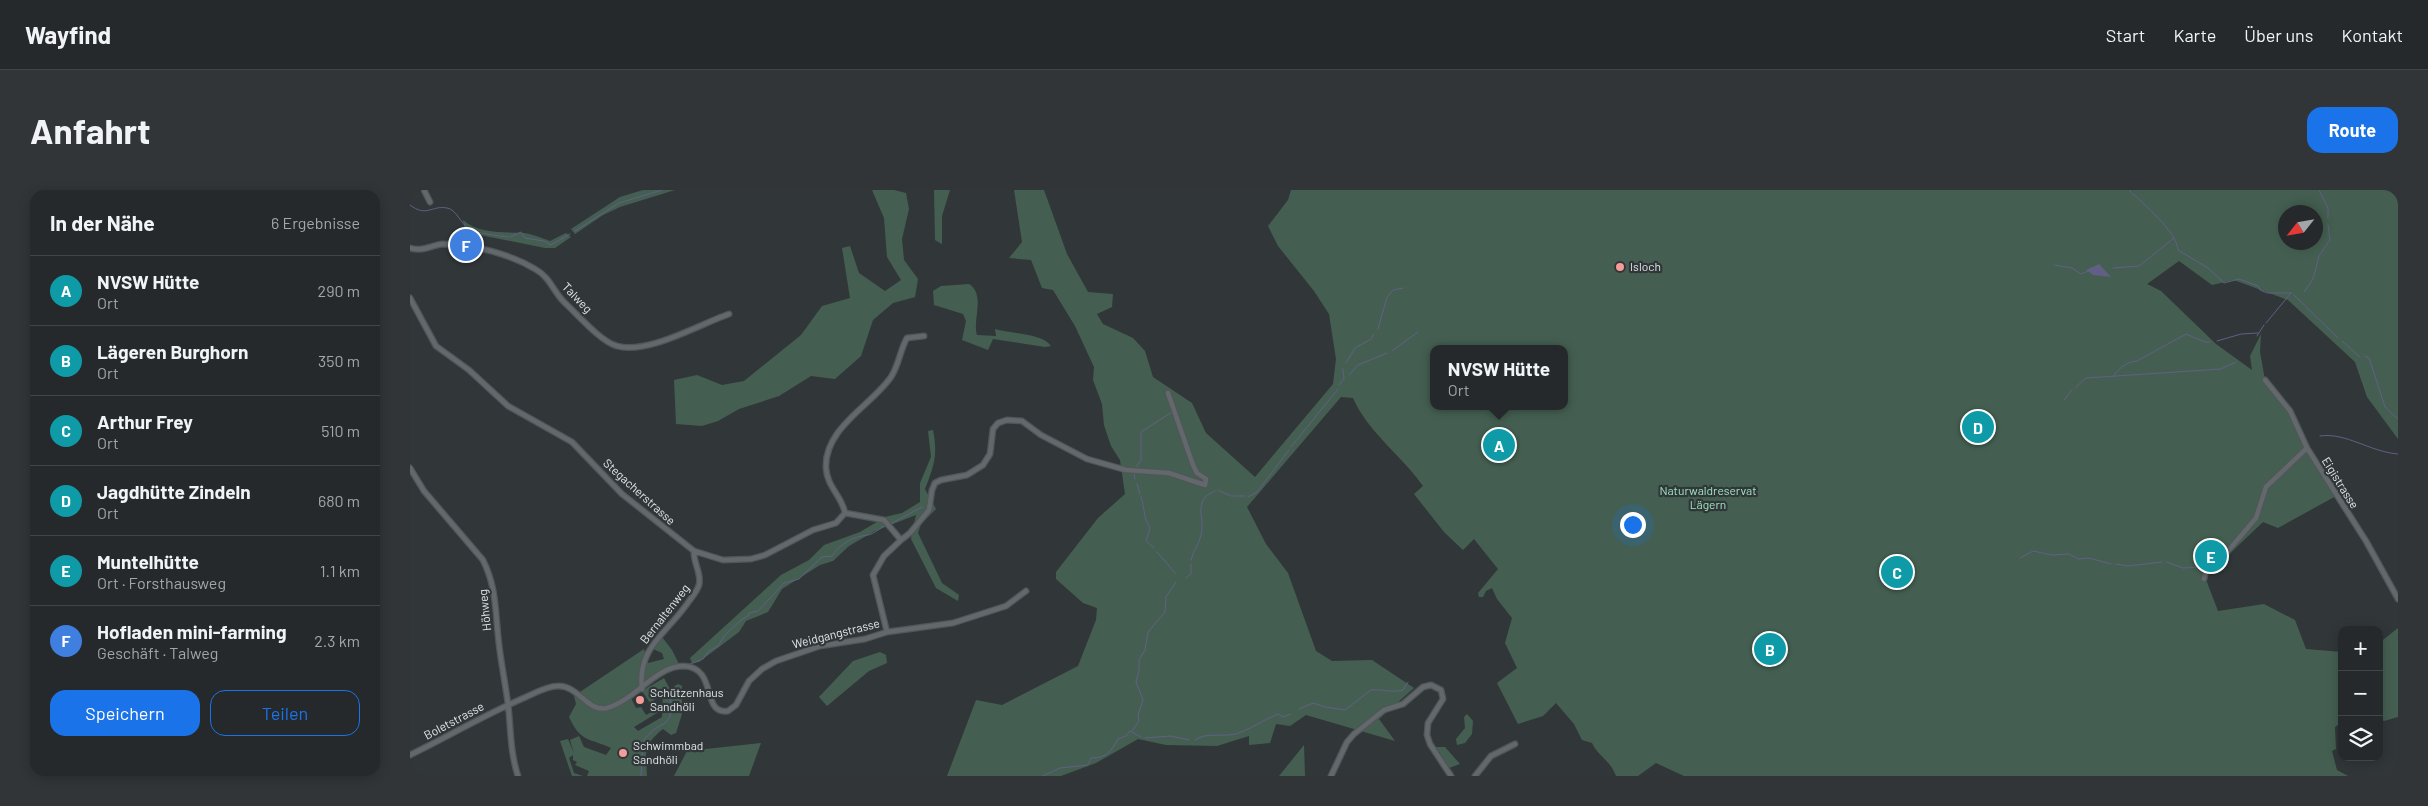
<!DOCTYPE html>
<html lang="de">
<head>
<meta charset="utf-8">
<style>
  :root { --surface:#25292b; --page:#313537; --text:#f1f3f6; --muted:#a3a6a9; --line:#424547; --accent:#1a73e8 }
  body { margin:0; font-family:Barlow,sans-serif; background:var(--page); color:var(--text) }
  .controls { position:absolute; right:15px; bottom:15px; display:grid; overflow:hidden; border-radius:10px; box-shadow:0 2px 12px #0003 }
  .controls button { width:45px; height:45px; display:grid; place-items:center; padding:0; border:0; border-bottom:1px solid var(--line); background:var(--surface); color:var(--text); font:25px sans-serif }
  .compass { position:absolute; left:1868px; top:15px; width:45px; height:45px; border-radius:50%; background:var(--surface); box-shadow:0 2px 12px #0003; rotate:239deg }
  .you { position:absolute; left:1222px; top:334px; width:18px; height:18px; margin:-12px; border:4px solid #fff; border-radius:50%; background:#1a73e8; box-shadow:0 0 0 8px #1a73e833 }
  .badge { display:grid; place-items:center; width:32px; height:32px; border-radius:50%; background:var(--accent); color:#fff; font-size:16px; font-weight:700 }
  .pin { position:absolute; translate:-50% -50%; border:2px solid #fff; box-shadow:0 1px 5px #0006 }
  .popup { position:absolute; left:1020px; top:155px; width:138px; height:65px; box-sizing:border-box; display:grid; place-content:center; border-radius:10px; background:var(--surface); filter:drop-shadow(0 1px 4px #0005); font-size:16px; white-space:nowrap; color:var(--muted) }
  .popup b { font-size:19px; color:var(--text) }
  .popup::after { content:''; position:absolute; left:50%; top:100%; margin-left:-10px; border:10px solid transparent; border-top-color:var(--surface) }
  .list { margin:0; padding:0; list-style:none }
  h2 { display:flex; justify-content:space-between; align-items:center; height:65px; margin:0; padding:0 20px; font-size:21px }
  h2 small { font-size:16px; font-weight:400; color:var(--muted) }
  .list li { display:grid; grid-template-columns:32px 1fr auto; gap:15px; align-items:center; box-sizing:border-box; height:70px; padding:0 20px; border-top:1px solid var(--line) }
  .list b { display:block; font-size:19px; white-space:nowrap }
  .list p { margin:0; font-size:16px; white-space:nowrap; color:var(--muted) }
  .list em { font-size:16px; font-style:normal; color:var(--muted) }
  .actions { display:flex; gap:10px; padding:15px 20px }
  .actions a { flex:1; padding:11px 0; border:1px solid var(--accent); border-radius:15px; text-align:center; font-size:18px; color:var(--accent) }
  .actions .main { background:var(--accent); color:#fff }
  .icon { flex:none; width:28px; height:28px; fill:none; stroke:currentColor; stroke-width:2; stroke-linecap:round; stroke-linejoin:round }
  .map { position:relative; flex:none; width:1988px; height:586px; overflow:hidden; border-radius:15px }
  header { display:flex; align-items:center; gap:30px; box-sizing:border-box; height:70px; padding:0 25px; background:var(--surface); border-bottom:1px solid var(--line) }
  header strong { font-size:24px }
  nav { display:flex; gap:28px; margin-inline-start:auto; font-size:18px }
  .intro { display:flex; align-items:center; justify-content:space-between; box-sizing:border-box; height:120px; padding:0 30px }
  h1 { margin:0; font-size:35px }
  .button { padding:12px 22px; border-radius:15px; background:var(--accent); color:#fff; font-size:18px; font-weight:700 }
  main { display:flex; gap:30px; padding:0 30px }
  aside { flex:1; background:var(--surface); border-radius:15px; box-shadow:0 2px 12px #0003 }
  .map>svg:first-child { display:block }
  .green { fill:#445f51; fill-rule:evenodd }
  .water { fill:#625f85 }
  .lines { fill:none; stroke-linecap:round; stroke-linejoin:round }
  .stream { stroke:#625f85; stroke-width:1 }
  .minor-casing { stroke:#515657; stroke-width:7 }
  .minor { stroke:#62686b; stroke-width:4.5 }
  .poi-dot { fill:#f59b98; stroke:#313739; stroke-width:2 }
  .labels { text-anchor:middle; stroke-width:4.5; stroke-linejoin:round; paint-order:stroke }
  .poi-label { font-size:12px; fill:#e1e5e6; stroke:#313739; text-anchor:start }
  .street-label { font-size:12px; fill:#e1e5e6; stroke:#313739 }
  .park-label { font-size:12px; fill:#9ce5c0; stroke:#313739 }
</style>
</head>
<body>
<header>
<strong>Wayfind</strong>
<nav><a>Start</a><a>Karte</a><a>Über uns</a><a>Kontakt</a></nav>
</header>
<div class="intro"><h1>Anfahrt</h1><a class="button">Route</a></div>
<main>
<aside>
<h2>In der Nähe<small>6 Ergebnisse</small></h2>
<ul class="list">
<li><span class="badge" style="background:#0f9aa8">A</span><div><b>NVSW Hütte</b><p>Ort</p></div><em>290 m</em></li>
<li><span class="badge" style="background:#0f9aa8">B</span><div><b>Lägeren Burghorn</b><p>Ort</p></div><em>350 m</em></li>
<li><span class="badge" style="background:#0f9aa8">C</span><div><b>Arthur Frey</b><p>Ort</p></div><em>510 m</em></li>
<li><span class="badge" style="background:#0f9aa8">D</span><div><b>Jagdhütte Zindeln</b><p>Ort</p></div><em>680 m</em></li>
<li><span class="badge" style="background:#0f9aa8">E</span><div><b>Muntelhütte</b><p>Ort · Forsthausweg</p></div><em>1.1 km</em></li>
<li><span class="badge" style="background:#3f7fe0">F</span><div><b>Hofladen mini-farming</b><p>Geschäft · Talweg</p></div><em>2.3 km</em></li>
</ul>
<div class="actions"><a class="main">Speichern</a><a>Teilen</a></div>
</aside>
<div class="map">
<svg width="1988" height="586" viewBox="0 0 1988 586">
  <rect width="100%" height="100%" fill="#313739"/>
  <path class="green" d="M233,0H265L210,17L193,25L165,44L161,39L210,7Z
    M462,0H484L496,3L499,19L492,49L494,70L508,89L505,107L483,113L463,130L451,166L425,189L401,186L369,206L329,219L308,231L292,236L266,234L264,190L287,185L312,195L334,191L391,145L412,116L440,108L432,58L440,56L449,83L475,101L491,90L477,67L474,28Z
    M524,0H540L532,26V54L525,50Z
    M604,0H634L657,64L678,102L703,104L702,117L687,124L693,134L723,148L735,161L743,187L782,213L796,243L845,287L923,194L926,169L919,124L904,101L868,56L858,36L878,10L881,0H1988V249L1957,207L1945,172L1878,110L1824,90L1802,95L1769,71L1737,94L1751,101L1806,154L1842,180L1840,166L1851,144L1850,162L1855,190L1880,221L1897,258L1926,306L1868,338L1853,332L1795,387L1808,421L1854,414L1885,430L1896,459L1932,462V532L1925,537L1926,559L1922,561L1927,580L1938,586H1274L1246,573L1228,586H1206C1201,571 1188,566 1182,553L1172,550L1164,534L1146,513L1133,526L1108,534L1087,493L1107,478L1095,453L1102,428L1087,409L1082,398L1076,401L1073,407H1069L1068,403L1088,379L1064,349L1053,360L1034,342L1004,304L1013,296C992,266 957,241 943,208L931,207L837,317L856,354L878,383L906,461L922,471L962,470L1004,498L969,529L985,551L896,525L880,536L866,534L860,553L839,555V546L807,556L756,555L728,549L686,573L651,586H537L566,510L592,515L668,476L686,430L687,418L673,413L646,389V382L688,328L715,304L710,270L701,256L694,235L692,214L683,190L684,177L665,136L643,100L632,98L621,70L599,68L612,52ZM1876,22H1906V52H1876ZM1024,159H1154V216H1024Z
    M53,30C69,44 94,42 114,43C122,44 132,48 140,51L156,43L161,47L145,58H135L55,42Z
    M559,94C576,105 562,130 567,145L586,146L585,139C600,144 633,143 641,156L635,157L583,149L578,160L552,150L556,131L553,124L524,115L523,101L531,96Z
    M523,240C528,265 524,276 515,299L526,319L511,334L508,343L532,393L549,405L548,411L526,398L501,349L506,325L465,341L439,356L423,371L410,375L372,399L358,422L336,431L329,442L289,472L282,473L280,468L371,385L399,370L414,355L450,342L475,327L492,323L510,312V293L521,267L518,241Z
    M1988,438V527L1974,531L1969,528V453Z
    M252,447L262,460L269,474L257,478L220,506L226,518L231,517L236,525L252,517V520L224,537L228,541L252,527L253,504L240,513L232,501L254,488L260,499L268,494L272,496V524L266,543L261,545L253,539C232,556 236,561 237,586H177L179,581L165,575L167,572L163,570V565L159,568L164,583L173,586H162L150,551L158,549L164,563L160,550L169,546L174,557L196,565L201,558C180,548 171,553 159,527L166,514L164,506L234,459L238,473L254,469L252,463L241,458Z
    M470,462L476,465L477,473L459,481L417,516L409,507L443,471Z
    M1057,524L1063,531L1062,544L1055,553L1047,555L1046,549L1055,538L1054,527Z
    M351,553L339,586H264L277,561Z
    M894,555L895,586H869Z
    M1026,557H1035L1050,574L1039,578Z"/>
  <path class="water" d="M1689,74L1701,87L1683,85L1676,80Z"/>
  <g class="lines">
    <path class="stream" d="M1719,0C1734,15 1766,40 1768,60L1798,78L1814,93L1829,89L1848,96L1850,100L1857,103H1882
      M1909,0L1918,18V28
      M0,15C17,28 21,15 37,18C46,19 51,34 59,39C66,43 89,46 98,47
      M165,41L209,13L252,0
      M100,47L111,42L115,48L134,51L141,55L160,44
      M1645,75L1662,78L1671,84L1678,81
      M1703,78L1729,76L1764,48
      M1894,102L1903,89L1909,66L1920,50L1918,35
      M1884,105L1928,148
      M1856,133L1881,103
      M968,139L977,107L983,100L993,98
      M1847,146L1854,135
      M1807,151L1831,144L1848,143
      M1932,151L1950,167
      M982,161L1008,142
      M1955,166L1959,168L1975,217L1988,229
      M936,173L945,158L961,149L964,144
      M939,185L948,175L977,163
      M1704,185C1711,177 1716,172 1727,171L1776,144L1795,152H1800
      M929,195L934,189L933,179
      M1666,197L1676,188L1811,179L1826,172
      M1654,210L1662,200
      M1910,246C1936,242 1960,262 1988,264
      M881,257L928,199
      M725,278L731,270V242L762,222
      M724,283L725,289
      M727,294L730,304
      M808,300L821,306H835
      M731,307C735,319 733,327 740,338L736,351L744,358
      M838,307L847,302L879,260
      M1849,326L1852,318
      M482,333L512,317
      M1827,353L1841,337
      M747,362L766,384
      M1610,368L1623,361L1642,365L1659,364L1668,369L1679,368L1701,374
      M781,370C783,361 789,354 791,345C796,327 781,311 805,301
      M1757,372L1773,378L1793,377
      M1706,374L1718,376L1752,372
      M1799,374H1800
      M776,388L781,384V374
      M278,475L293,469L299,461L308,456L315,445L331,430L338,426L339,423L348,421L374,393L389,389L412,367L422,366C432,352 443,347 458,345C464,344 470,338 476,335
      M889,519L903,513L915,517L935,520L961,500C973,499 981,503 993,500L998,492
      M722,541L729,531L728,525L733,510L726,492L729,480V470L735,460L738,442L755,422L756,407L766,392
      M735,548L760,546L779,550
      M785,550C795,542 813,547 826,544C841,539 853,530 868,524L873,527L881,524
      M231,586L233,551L243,540L255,533L260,527L261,511L257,506
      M633,586L650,578L678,575L681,568C696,568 701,562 708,549L716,546L720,541L731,547"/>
    <defs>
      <path id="minor" d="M14,0L20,12
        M0,58C12,62 22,55 33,54C62,54 100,64 125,79C140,87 143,101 154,112C167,124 191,152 207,156C237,165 290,134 319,124
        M0,108L26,156L59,180L98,216L162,252L212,304L284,361L313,370L341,369L355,365L403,340L426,333L435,323
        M1855,190L1880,221L1897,258L1956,351L1988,409
        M0,278L14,301L73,370C86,397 85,416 88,445C90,468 95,491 98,514C101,539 100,562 108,586
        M435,323L474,330L491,350L500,343L519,320L522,300L525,293L531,290L557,285L573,275L580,264L583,239L588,233L597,230L612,231L631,245L677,269L716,280L759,283L795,295L796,289L787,283L783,275L758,203
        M435,323C432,306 417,297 416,278C414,238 462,215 481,187C489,175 490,160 497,148L514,146
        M1794,389L1796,380L1812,368L1846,328L1856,297L1897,258
        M477,442L463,385L474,366L491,350
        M232,499C227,458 256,444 277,414C281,408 287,402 289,395C292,383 283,373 284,361
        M0,565C39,546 76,524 116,507C125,503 137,496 148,496C168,495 178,523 197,518C224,511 246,476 273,476C309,477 290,525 318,521L326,515L339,491L352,479L366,471L410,456L455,449L477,442L543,433L596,416L616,401
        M921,586L937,552L944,544L974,520L993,514L1013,497L1021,495L1031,500L1033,509L1018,533L1017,545L1020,554L1041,586
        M1065,586L1081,566L1105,554"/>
    </defs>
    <use href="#minor" class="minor-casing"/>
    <use href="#minor" class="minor"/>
  </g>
  <g class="poi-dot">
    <circle cx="1210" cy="77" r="5"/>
    <circle cx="230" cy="510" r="5"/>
    <circle cx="213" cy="563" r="5"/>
  </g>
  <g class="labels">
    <g class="poi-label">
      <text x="1220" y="81">Isloch</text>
      <text x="240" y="507">Schützenhaus<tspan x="240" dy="14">Sandhöli</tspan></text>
      <text x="223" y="560">Schwimmbad<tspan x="223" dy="14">Sandhöli</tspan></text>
    </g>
    <g class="street-label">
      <text transform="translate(167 108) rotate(46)" y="4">Talweg</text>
      <text transform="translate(1930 293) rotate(58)" y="4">Eigistrasse</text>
      <text transform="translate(229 302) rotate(42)" y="4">Stegacherstrasse</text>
      <text transform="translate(75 420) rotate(-96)" y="4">Höhweg</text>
      <text transform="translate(255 424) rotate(-52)" y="4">Bernaltenweg</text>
      <text transform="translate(426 444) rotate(-14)" y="4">Weidgangstrasse</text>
      <text transform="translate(44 531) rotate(-28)" y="4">Boletstrasse</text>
    </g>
    <g class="park-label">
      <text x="1298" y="305">Naturwaldreservat<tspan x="1298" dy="14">Lägern</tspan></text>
    </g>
  </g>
</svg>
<div class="controls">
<button>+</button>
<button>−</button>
<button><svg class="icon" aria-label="layers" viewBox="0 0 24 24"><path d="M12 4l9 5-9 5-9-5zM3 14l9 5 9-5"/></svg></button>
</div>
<svg class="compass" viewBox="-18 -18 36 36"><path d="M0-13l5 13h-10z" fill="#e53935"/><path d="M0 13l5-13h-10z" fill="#a3a6a9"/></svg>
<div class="you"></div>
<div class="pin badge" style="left:1089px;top:255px;background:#0f9aa8">A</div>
<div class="popup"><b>NVSW Hütte</b>Ort</div>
<div class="pin badge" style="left:1360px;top:459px;background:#0f9aa8">B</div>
<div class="pin badge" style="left:1487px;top:382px;background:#0f9aa8">C</div>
<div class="pin badge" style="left:1568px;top:237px;background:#0f9aa8">D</div>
<div class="pin badge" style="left:1801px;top:366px;background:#0f9aa8">E</div>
<div class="pin badge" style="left:56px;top:55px;background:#3f7fe0">F</div>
</div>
</main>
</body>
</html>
